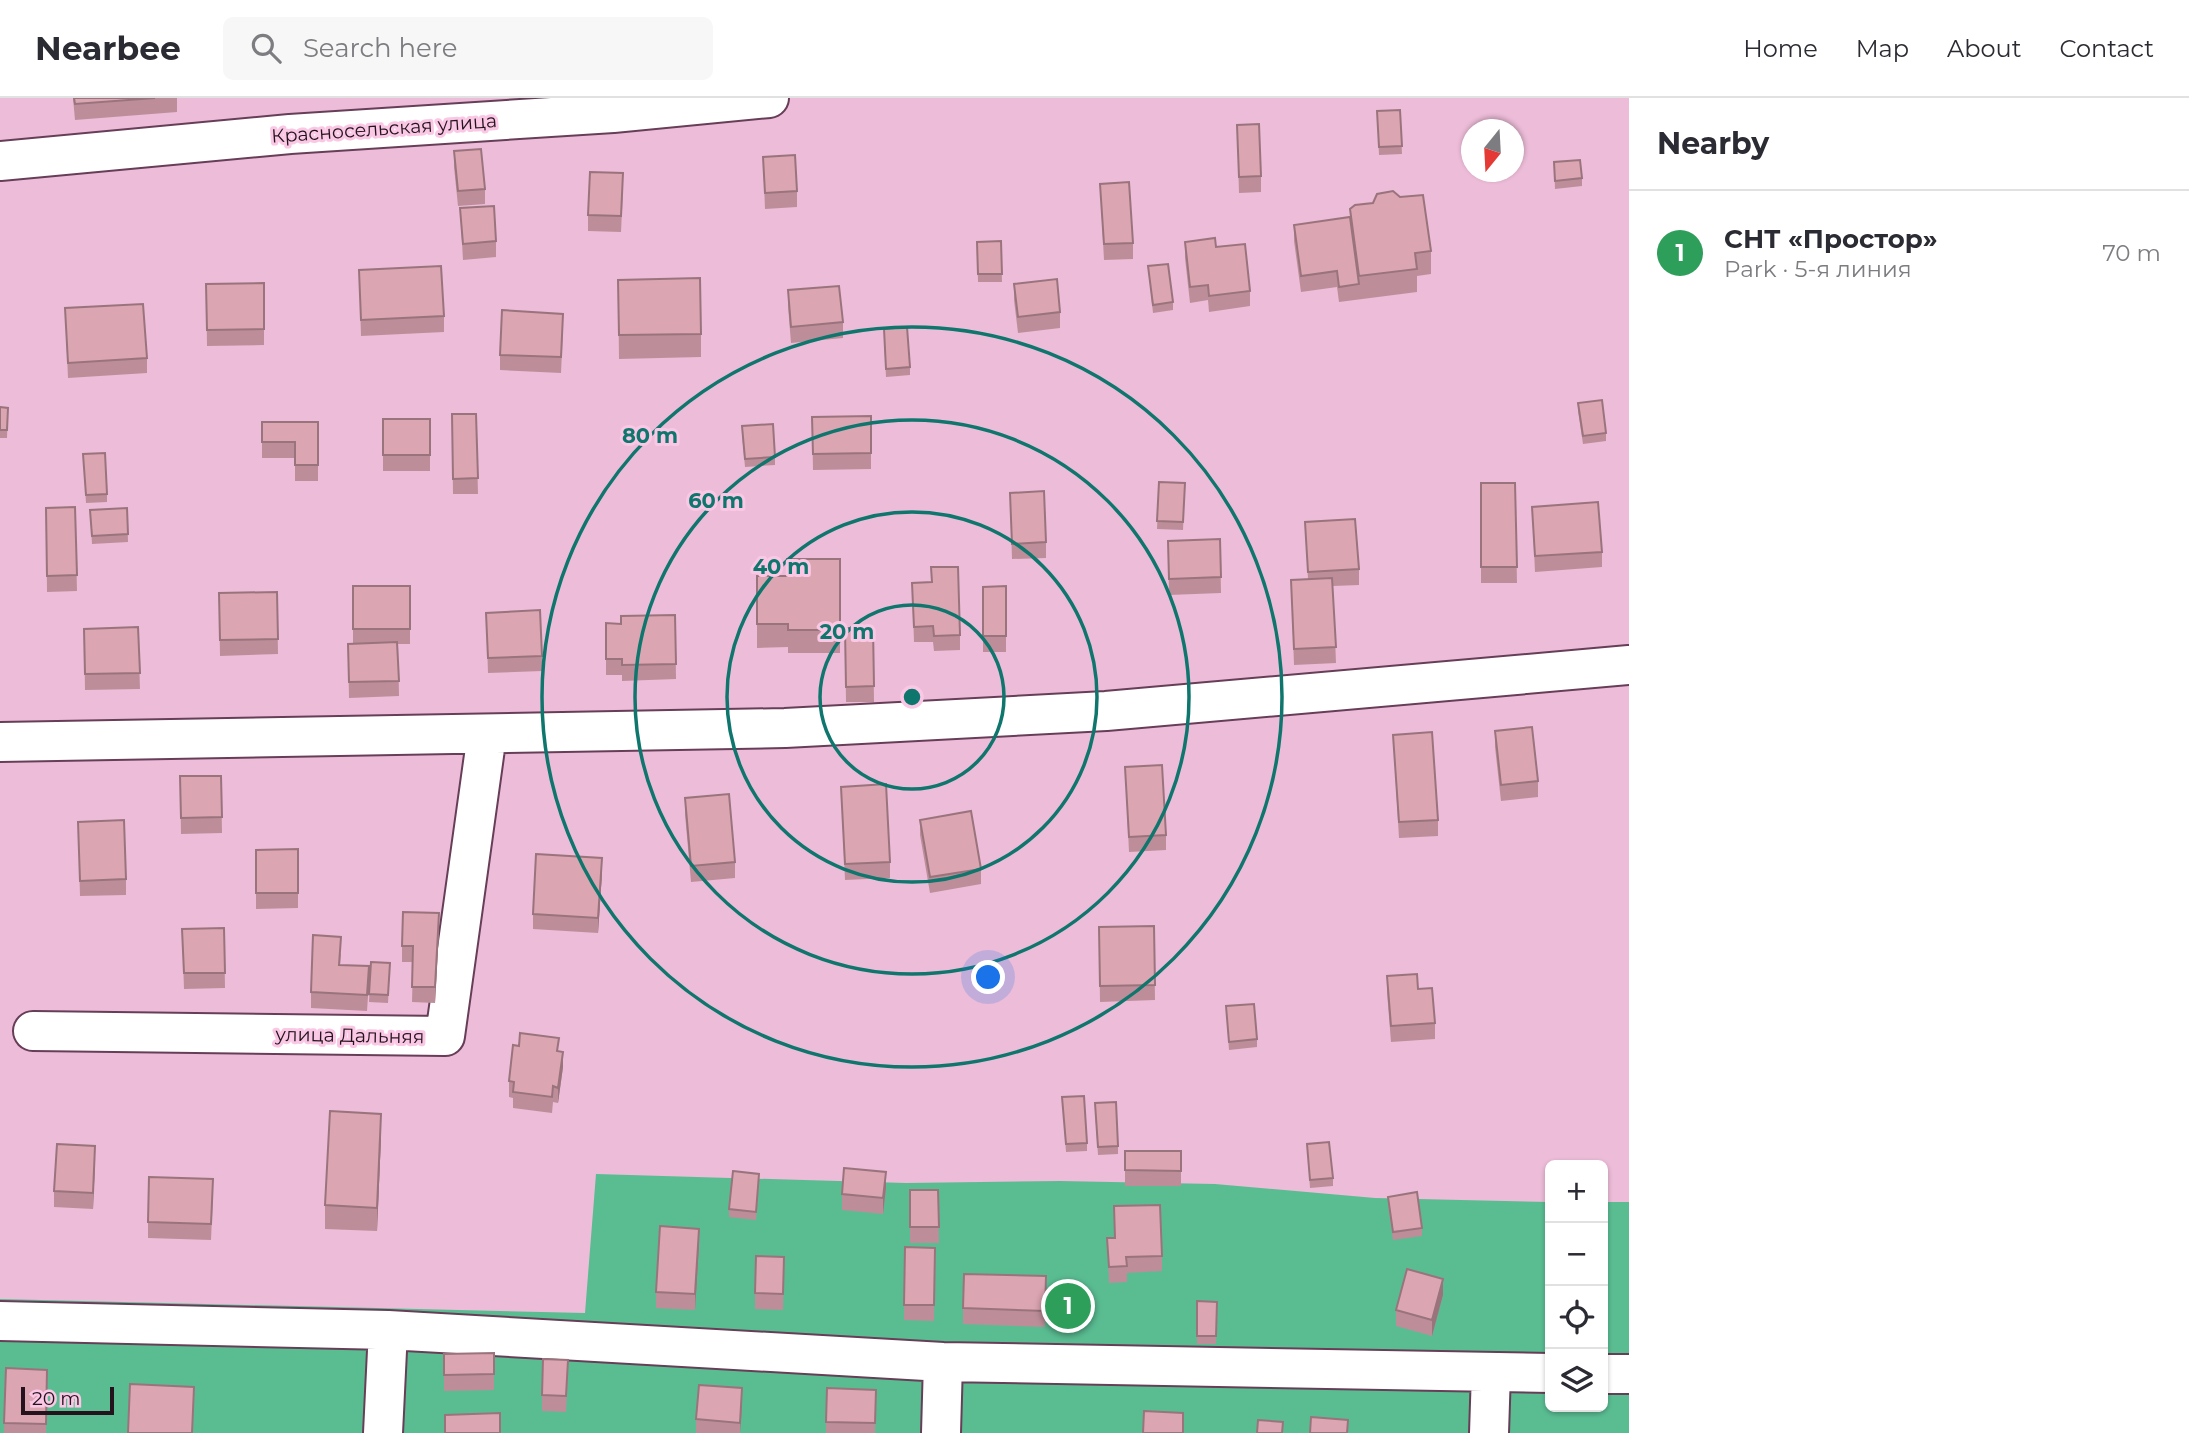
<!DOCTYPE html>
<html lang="en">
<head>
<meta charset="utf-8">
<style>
  :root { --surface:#fff; --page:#f7f7f7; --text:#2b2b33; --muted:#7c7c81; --line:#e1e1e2; --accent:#137e59 }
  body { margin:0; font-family:Montserrat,sans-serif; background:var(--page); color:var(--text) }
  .controls { position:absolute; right:21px; bottom:21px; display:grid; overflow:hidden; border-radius:10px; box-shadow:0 2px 5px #0004 }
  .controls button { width:63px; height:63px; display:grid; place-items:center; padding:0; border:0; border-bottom:2px solid var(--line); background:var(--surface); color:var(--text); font:35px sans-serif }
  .compass { position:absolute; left:1461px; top:21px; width:63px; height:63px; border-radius:50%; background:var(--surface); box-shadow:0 2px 5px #0004; rotate:198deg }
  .scale { position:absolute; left:21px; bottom:18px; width:93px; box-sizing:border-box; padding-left:7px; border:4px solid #24131d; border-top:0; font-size:19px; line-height:24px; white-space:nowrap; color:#24131d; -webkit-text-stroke:5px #fac8e5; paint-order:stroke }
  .you { position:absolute; left:989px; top:880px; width:24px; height:24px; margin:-18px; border:5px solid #fff; border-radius:50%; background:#1a73e8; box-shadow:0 0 0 10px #1a73e833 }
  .badge { display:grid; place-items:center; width:46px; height:46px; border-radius:50%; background:var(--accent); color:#fff; font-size:23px; font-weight:700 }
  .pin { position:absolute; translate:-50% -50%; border:4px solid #fff; box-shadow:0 2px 7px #0006 }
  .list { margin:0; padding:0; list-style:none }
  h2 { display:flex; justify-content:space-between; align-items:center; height:91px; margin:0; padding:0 28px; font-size:30px }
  h2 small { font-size:23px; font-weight:400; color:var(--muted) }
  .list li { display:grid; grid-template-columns:46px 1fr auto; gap:21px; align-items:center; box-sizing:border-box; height:126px; padding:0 28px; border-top:2px solid var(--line) }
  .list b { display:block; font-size:26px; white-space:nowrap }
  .list p { margin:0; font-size:23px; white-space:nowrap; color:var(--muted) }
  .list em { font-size:23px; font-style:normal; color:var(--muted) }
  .icon { flex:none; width:38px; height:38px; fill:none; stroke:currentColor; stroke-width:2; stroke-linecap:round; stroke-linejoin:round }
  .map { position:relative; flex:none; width:1629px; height:1335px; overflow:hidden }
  header { display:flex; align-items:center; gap:42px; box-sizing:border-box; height:98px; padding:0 35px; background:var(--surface); border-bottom:2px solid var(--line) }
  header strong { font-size:33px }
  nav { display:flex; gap:38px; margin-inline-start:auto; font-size:24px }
  .search { width:490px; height:63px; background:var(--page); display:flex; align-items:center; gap:18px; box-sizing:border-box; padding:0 24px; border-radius:10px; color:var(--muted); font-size:26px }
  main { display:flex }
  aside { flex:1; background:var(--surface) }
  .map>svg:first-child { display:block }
  .green { fill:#5abd92 }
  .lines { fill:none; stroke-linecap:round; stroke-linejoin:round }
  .minor-casing { stroke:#673e57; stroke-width:42 }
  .minor { stroke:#fff; stroke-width:38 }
  .wall { fill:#bd8e99 }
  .shaded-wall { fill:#9a747d }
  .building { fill:#dca5b2; stroke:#9a747d; stroke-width:2 }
  .ring { fill:none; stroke:#0f766e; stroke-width:3.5 }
  .labels { text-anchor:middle; stroke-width:6; stroke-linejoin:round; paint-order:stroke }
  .street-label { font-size:19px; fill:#24131d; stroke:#fac8e5 }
  .centre { fill:#0f766e; stroke:#fac8e5; stroke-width:3.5 }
  .ring-label { font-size:21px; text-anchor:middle; font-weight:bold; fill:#0f766e; stroke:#fac8e5; stroke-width:6; stroke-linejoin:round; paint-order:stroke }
</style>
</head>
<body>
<header>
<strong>Nearbee</strong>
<div class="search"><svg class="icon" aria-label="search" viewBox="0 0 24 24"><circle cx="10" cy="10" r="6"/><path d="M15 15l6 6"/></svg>Search here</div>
<nav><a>Home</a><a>Map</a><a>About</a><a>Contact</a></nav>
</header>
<main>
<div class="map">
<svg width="1629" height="1335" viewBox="0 0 1629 1335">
  <rect width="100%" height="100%" fill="#edbcd8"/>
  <path class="green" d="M596,1076L906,1085L1060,1083L1215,1086L1375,1100L1550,1104V1309H1603V1104H1629V1335H0V1201L585,1215Z"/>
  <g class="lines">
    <defs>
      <path id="minor" d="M0,63L290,36L613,15L769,0
        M0,644L785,630L1106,613L1629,567
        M33,933L445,938L487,636
        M0,1223L388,1232L943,1264L1550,1275
        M1603,1276H1629
        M383,1335L388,1232
        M941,1335L943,1264
        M1489,1335L1491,1274"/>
    </defs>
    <use href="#minor" class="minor-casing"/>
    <use href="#minor" class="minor"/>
  </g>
  <path class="wall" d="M73,0H177V14L75,22Z
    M1400,12L1402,56L1379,57L1377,13Z
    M1237,27L1261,78V94L1239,95Z
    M454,53L485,91V106L458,108L454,69Z
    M763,59L797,93V109L765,111Z
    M1554,64L1582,80V88L1555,91Z
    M1100,86L1133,145V161L1104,162Z
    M623,91L621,134L588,133V117Z
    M460,110L496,143V159L463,162Z
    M1350,111L1431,153V176L1417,178V194L1339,204L1337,189L1301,194L1294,143V127L1350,119Z
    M1001,143L1002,184H978L977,144Z
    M1185,144L1216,149L1250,193V208L1209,214L1208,202L1190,205L1185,160Z
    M1148,168L1173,204V212L1153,215Z
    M359,172L444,218V234L361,238Z
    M618,182L701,236V259L619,261Z
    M264,185V247L207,248L206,186Z
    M1014,186L1060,214V230L1018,235L1014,202Z
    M788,192L843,224V240L791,245L788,208Z
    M65,210L147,260V275L68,280Z
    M563,231L561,275L500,272V257Z
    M884,239L910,269V277L886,279Z
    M1578,305L1606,335V343L1583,346L1578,313Z
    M0,309L8,310L7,340H0Z
    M452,316H476L478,396H453Z
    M871,318V371L813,372L812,319Z
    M383,321H430V373H383Z
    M262,324H318V383H295V360H262Z
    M742,336L775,359V367L745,369Z
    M83,356L107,396V404L86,405Z
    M1159,384L1185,385L1183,432L1157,431Z
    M1481,385H1515L1517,485H1481Z
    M1010,395L1046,444V460L1012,461Z
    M75,409L77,493L47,494L46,410Z
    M1532,409L1602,454V469L1535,474Z
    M127,410L128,444L92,446L90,412Z
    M1305,424L1359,471V487L1333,488L1336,565L1294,567L1291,482L1308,481Z
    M1220,441L1221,495L1169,497L1168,443Z
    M840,461V555H788V549L757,550V478H787Z
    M912,485L960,537V552L934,553L933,544H914Z
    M353,488H410V546H398L399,598L349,600L348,546L353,545Z
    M1006,488V554H983V489Z
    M277,494L278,556L220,558L219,495Z
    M486,515L542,558V573L488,575Z
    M675,517L676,581L622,583V577H606V525L621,526Z
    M138,529L140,591L85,592L84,531Z
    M845,530H873L874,604H846Z
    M1495,633L1538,683V699L1501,703L1495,649Z
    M1393,637L1438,722V738L1399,740Z
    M1125,669L1166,737V752L1129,754Z
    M180,678H221L222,735L181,736Z
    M841,689L890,764V780L845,782Z
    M685,700L735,764V780L691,784L685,716Z
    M920,722L981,771V786L930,795L920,737Z
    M78,724L126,781V797L80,798Z
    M298,751V810L256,811V752Z
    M602,775L598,835L533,831V816Z
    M1154,828L1155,902L1100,904L1099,829Z
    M224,830L225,890L184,891L182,831Z
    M439,831L435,905L412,904L413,864H402V848Z
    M341,855L340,867L369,884L367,913L311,910V894Z
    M371,864L390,865L388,905L369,904Z
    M1387,878L1418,891L1435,925V941L1391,944L1387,894Z
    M1226,908L1257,941V949L1229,952Z
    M559,953L563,969L558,1005L553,1004L552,1015L513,1010V1000L509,999V983Z
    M1062,999L1087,1045V1053L1066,1054Z
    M1095,1013L1118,1048V1056L1098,1057Z
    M381,1039L377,1133L325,1131V1107Z
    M1307,1046L1333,1080V1088L1310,1090Z
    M1125,1053H1181V1088H1125Z
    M95,1063L93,1111L54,1109V1093Z
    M759,1084L756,1122L729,1119V1111Z
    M886,1090L883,1116L842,1112V1096Z
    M910,1092H938L939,1145H910Z
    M213,1097L211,1142L148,1140V1124Z
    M1388,1099L1422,1130V1138L1393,1142L1388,1107Z
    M1114,1108L1162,1158V1173L1127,1175V1184L1109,1185L1107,1140H1115Z
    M699,1146L695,1212L656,1210V1194Z
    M905,1149L935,1150L934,1223L904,1222Z
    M784,1175L783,1212L755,1211V1195Z
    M1046,1178L1045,1229L963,1226V1210Z
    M1443,1197L1432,1238L1396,1228V1212Z
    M1197,1203L1217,1204L1216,1246H1197Z
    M494,1255V1292L444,1293V1256Z
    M6,1270L47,1272L46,1335H4Z
    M568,1278L566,1314L542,1313V1297Z
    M876,1292L875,1335H826V1324Z
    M742,1306L740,1335H696V1321Z"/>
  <path class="shaded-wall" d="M602,760V775L598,835V820Z
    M439,815V831L435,905V889Z
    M563,954V969L558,1005V990Z
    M381,1016V1039L377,1133V1110Z
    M95,1048V1063L93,1111V1095Z
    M886,1074V1090L883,1116V1100Z
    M699,1131V1146L695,1212V1196Z
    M1443,1181V1197L1432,1238V1222Z
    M742,1290V1306L740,1335V1325Z"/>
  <path class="building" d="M74,0H155L75,6Z
    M1400,12L1402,48L1379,49L1377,13Z
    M1259,26L1261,78L1239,79L1237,27Z
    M481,51L485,91L458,93L454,53Z
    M795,57L797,93L765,95L763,59Z
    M1580,62L1582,80L1555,83L1554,64Z
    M590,74L623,75L621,118L588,117Z
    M1129,84L1133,145L1104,146L1100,86Z
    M1393,93L1400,99L1423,97L1431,153L1415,155L1417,171L1359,178L1350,111L1355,107L1373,105L1377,96Z
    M494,108L496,143L463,146L460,110Z
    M1350,119L1359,186L1339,189L1337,173L1301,178L1294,127Z
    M1215,140L1216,149L1245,146L1250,193L1209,198L1208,187L1190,189L1185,144Z
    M1001,143L1002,176H978L977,144Z
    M1168,166L1173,204L1153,207L1148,168Z
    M441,168L444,218L361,222L359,172Z
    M700,180L701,236L619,237L618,182Z
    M1057,181L1060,214L1018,219L1014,186Z
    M264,185V231L207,232L206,186Z
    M839,188L843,224L791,229L788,192Z
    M143,206L147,260L68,265L65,210Z
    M502,212L563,216L561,259L500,257Z
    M907,229L910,269L886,271L884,231Z
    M1602,302L1606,335L1583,338L1578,305Z
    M0,309L8,310L7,332H0Z
    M452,316H476L478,380L453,381Z
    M871,318V355L813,356L812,319Z
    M383,321H430V357H383Z
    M262,324H318V367H295V344H262Z
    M773,326L775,359L745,361L742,328Z
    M105,355L107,396L86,397L83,356Z
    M1159,384L1185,385L1183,424L1157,423Z
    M1481,385H1515L1517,469H1481Z
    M1044,393L1046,444L1012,446L1010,395Z
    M1598,404L1602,454L1535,458L1532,409Z
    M75,409L77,477L47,478L46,410Z
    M127,410L128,436L92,438L90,412Z
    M1355,421L1359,471L1308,474L1305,424Z
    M1220,441L1221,479L1169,481L1168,443Z
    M787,461H840V532H788V526H757V478H787Z
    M931,469H958L960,537L934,538L933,528L914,529L912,485L932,484Z
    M1332,480L1336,549L1294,551L1291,482Z
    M353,488H410V531H353Z
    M1006,488V538H983V489Z
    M277,494L278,541L220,542L219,495Z
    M540,512L542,558L488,560L486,515Z
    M675,517L676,566L622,567V561H606V525L621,526V518Z
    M138,529L140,575L85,576L84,531Z
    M845,530H873L874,588L846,589Z
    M397,544L399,583L349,584L348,546Z
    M1532,629L1538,683L1501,687L1495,633Z
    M1432,634L1438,722L1399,724L1393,637Z
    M1162,667L1166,737L1129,739L1125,669Z
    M180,678H221L222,719L181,720Z
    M886,686L890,764L845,766L841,689Z
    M729,696L735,764L691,768L685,700Z
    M971,713L981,771L930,779L920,722Z
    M124,722L126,781L80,783L78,724Z
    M298,751V795H256V752Z
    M536,756L602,760L598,820L533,816Z
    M403,814L439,815L435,889H412L413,848H402Z
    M1154,828L1155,887L1100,888L1099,829Z
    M224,830L225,875H184L182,831Z
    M313,837L341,839L339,867L369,868L367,897L311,894Z
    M371,864L390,865L388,897L369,896Z
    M1417,876L1418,891L1432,890L1435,925L1391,928L1387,878Z
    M1254,906L1257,941L1229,944L1226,908Z
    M520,935L559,940L557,953L563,954L558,990L553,988L552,999L513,994L514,984L509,983L513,947L519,948Z
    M1084,998L1087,1045L1066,1046L1062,999Z
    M1116,1004L1118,1048L1098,1049L1095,1005Z
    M330,1013L381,1016L377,1110L325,1107Z
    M1329,1044L1333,1080L1310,1082L1307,1046Z
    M57,1046L95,1048L93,1095L54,1093Z
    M1125,1053H1181V1073L1125,1072Z
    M844,1070L886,1074L883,1100L842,1096Z
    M733,1073L759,1076L756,1114L729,1111Z
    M149,1079L213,1081L211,1126L148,1124Z
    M910,1092H938L939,1129H910Z
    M1417,1094L1422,1130L1393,1134L1388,1099Z
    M1160,1107L1162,1158L1126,1159L1127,1168L1109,1169L1107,1140H1115L1114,1108Z
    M660,1128L699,1131L695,1196L656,1194Z
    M905,1149L935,1150L934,1207H904Z
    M756,1158L784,1159L783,1196L755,1195Z
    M1407,1171L1443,1181L1432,1222L1396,1212Z
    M964,1176L1046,1178L1045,1213L963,1210Z
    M1197,1203L1217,1204L1216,1238H1197Z
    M494,1255V1276L444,1277V1256Z
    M543,1261L568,1262L566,1298L542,1297Z
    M6,1270L47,1272L46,1326L4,1325Z
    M130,1286L194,1289L192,1335H128Z
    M699,1287L742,1290L740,1325L696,1321Z
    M827,1290L876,1292L875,1325L826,1324Z
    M1144,1313L1183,1315V1335H1143Z
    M500,1315V1335H445V1317Z
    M1311,1319L1348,1322L1347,1335H1310Z
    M1258,1322L1283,1324L1282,1335H1257Z"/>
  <g class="ring">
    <circle cx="912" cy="599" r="92"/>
    <circle cx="912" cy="599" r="185"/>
    <circle cx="912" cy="599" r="277"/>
    <circle cx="912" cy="599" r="370"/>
  </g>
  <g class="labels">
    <g class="street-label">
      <text transform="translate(384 30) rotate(-4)" y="7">Красносельская улица</text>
      <text transform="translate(350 937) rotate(1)" y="7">улица Дальняя</text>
    </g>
  </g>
  <circle cx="912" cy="599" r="10" class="centre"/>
  <g class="ring-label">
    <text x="650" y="345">80 m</text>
    <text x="716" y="410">60 m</text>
    <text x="781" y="476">40 m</text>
    <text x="847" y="541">20 m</text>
  </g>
</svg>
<div class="controls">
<button>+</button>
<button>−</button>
<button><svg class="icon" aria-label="locate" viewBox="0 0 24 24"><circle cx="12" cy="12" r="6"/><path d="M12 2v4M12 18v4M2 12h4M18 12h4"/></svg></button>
<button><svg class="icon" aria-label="layers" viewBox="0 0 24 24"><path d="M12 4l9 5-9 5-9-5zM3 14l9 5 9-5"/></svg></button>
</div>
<svg class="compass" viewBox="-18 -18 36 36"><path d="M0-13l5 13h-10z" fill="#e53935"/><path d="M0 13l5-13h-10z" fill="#7c7c81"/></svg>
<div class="scale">20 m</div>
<div class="you"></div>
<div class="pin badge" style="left:1068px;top:1208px;background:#2e9e5b">1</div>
</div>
<aside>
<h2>Nearby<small></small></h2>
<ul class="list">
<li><span class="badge" style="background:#2e9e5b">1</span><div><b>СНТ «Простор»</b><p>Park · 5-я линия</p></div><em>70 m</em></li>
</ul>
</aside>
</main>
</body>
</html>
